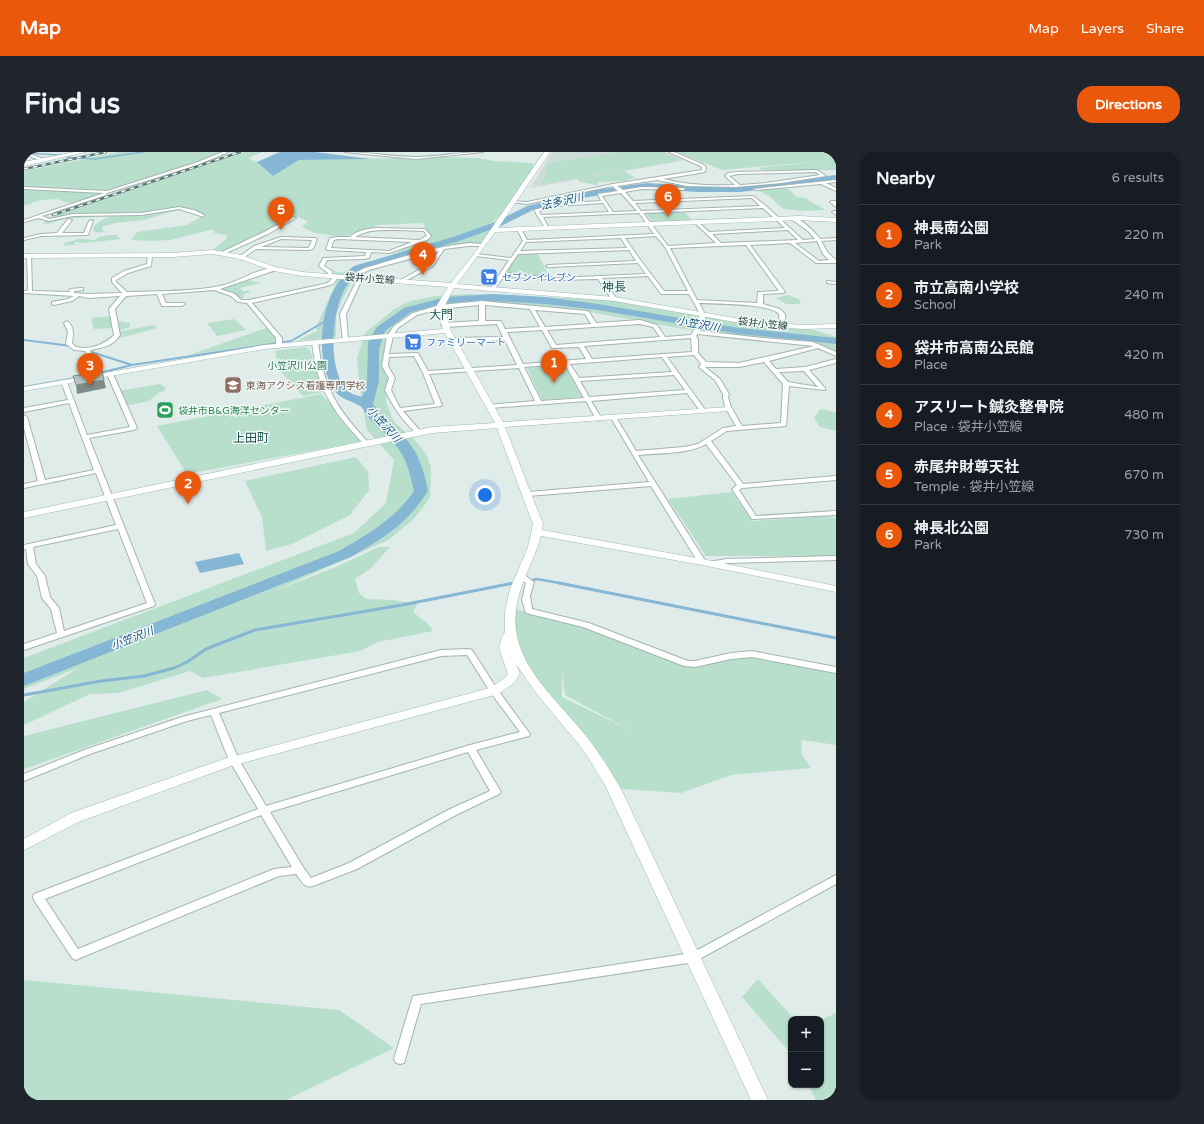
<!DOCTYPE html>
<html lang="en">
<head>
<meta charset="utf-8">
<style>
  :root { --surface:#171b24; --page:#20242c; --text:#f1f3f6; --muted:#9ea1a6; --line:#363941; --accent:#ea580c }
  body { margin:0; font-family:"Varela Round","Noto Sans JP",sans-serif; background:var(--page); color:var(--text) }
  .controls { position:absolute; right:12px; bottom:12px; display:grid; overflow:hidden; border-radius:8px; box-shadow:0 1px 3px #0004 }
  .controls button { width:36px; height:36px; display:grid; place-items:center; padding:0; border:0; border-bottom:1px solid var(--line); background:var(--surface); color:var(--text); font:20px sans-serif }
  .you { position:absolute; left:461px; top:343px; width:14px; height:14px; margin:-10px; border:3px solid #fff; border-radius:50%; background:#1a73e8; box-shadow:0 0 0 6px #1a73e833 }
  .badge { display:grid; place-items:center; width:26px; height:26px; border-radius:50%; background:var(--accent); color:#fff; font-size:13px; font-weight:700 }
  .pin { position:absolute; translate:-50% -33px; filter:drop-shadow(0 1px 2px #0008) }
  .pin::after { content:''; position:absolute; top:21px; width:14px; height:12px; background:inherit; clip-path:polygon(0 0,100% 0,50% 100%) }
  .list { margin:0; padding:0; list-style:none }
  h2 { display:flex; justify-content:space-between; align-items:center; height:52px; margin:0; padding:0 16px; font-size:17px }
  h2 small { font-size:13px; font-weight:400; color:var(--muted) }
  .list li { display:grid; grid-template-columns:26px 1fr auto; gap:12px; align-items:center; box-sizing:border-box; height:60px; padding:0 16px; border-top:1px solid var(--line) }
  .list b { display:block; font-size:15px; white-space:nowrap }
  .list p { margin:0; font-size:13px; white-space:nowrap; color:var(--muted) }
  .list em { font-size:13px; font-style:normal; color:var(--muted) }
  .map { position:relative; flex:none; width:812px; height:948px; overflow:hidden; border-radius:16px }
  header { display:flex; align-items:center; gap:24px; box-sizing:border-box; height:56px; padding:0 20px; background:var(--accent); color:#fff }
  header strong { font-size:19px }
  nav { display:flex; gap:22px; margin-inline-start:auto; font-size:14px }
  .intro { display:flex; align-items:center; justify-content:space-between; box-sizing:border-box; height:96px; padding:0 24px }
  h1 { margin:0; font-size:28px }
  .button { padding:10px 18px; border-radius:16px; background:var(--accent); color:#fff; font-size:14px; font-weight:700 }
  main { display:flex; gap:24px; padding:0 24px }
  aside { flex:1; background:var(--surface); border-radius:16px; box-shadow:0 1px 3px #0004 }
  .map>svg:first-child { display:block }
  .built { fill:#cedcd9 }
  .green { fill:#b8dfcb; fill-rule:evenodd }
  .water { fill:#85b7d5 }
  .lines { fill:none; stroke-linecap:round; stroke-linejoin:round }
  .stream-far3 { stroke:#85b7d5; stroke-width:1.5 }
  .stream-far2 { stroke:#85b7d5; stroke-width:2 }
  .stream-far1 { stroke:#85b7d5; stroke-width:2.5 }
  .stream { stroke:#85b7d5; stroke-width:3 }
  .river { fill:#85b7d5; fill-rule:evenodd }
  .street-casing { stroke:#a3b4b2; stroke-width:2 }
  .secondary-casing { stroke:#9eb9b5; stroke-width:1 }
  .street { fill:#fff; fill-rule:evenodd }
  .secondary { fill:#fff; fill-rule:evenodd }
  .rail-casing { stroke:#5a7978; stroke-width:2.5 }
  .rail { stroke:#f1f8f6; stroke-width:1.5; stroke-dasharray:4.5; stroke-linecap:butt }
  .shaded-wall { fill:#7f8b88 }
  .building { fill:#b5c7c3; stroke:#7f8b88 }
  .labels { text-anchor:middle; stroke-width:3; stroke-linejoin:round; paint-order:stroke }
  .far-shop-label { font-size:10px; fill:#366cbe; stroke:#f1f8f6; text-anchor:start }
  .far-street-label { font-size:10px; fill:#203e3c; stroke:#f1f8f6 }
  .far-park-label { font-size:10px; fill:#277757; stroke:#f1f8f6 }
  .far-education-label { font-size:10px; fill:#785e54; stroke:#f1f8f6; text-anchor:start }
  .far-leisure-label { font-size:10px; fill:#27864d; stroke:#f1f8f6; text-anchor:start }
  .far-water-label { font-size:11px; font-style:italic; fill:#16567d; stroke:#f1f8f6 }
  .far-quarter-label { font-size:12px; fill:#1a514f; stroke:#f1f8f6 }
</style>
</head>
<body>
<header>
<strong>Map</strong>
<nav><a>Map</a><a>Layers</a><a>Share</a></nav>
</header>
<div class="intro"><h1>Find us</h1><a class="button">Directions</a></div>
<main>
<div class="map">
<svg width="812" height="948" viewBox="0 0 812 948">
  <rect width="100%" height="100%" fill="#e0ece9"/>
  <path class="built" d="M528,0H641L659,8L657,9L506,36Z"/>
  <path class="green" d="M95,0H201L166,14L83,40H67L82,42L47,52L33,47L16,48L0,54V19Z
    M220,0H239L224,6L233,10L249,24L275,8L419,5L454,6L471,9L509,11V21L498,30L493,44L483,58L465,73L469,75L458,93L429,94L343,117L333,125L311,123L309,119L318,121L333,113L362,106L405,84L399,71L355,73L320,85L290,81L278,75L284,69L273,65L242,81L196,100L189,98L203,86L202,83L190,81V79L186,78L146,88L126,89L107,88L113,80L163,73L179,64L161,57H150L153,58L120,68L91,71L78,75L79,79H83L75,81L70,79L69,75L76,69L86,65L83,64L40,67L24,72L18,71L28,67L25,66Z
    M595,0H638L654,7L652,9L518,32L525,11Z
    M653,0H812V18H739L734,16L810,8L698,18Z
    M600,19L612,26L604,27L601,29L574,30L573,33L556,30L552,27Z
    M762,36L767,39L772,45L782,46C788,52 795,53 801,58L779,59L759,57L745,44L733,38Z
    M660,59L668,68L629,70L621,61Z
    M86,83H93L94,85L97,87L61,91L51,90L50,92H58L41,94L40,91L55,87L72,88L74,85Z
    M511,102L514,103L526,125L481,121L494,103Z
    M314,127L329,128L320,144L312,163V185L272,189L293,179L292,175Z
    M223,128L237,131L216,136L219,139H228L219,143L220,146H216L196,138Z
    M445,142L590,148L709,170L783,176L812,185V202L790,191L660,177L566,160L451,150L395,160L376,172L363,194L361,214L364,227L362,250L370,270L390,287L402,302L407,315L406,346L389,368L364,388L250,439L312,415L355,395H366L347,416L331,427L335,441L342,447L369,448L394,452L389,460L404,472L409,479L354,490L336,499L179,526L166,519L94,541L66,542L0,573V550L54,516L0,537V506L330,381L362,351L370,308L343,278L337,247L333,206L341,181L370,157L387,149L411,144Z
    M764,143L775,147L777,152H762L752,146Z
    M89,164L91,171L95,169L106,171V175L90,180L89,176L70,177L67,166Z
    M210,167L222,178L193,184L183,171Z
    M129,173L134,176L91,187L79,193L76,191L93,180Z
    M245,175L255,190L165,203Z
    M282,195L286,198L299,240L279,244L255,218L251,199Z
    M537,213L541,214L558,245L518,248L503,216Z
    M136,232L142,236L140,239L134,241L125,249L100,254L94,239Z
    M297,242L341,289L163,322L133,274Z
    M796,257L812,260V279L796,275L790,266Z
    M332,305L344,320L345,338L326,363L268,392L242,399L238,365L221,329Z
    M708,340L728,369L806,364L812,367V404H682L644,347Z
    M486,456L569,476L663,512L728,502L812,518V593L778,588L777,601L787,616L707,623L657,641L598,637L508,527L491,496ZM538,519L541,543L608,579L538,545Z
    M183,538L198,547L0,617V584Z
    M734,827L770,867H767V902L718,845Z
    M0,828L315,858L370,896L262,948H0Z
    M812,861V948H792L784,933H797V868Z"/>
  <path class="water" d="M256,0H291L347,7L275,8L249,24L233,10Z
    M215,401L220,412L176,421L171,410Z"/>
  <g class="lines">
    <path class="stream-far3" d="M0,1L37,3
      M42,5L71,7L119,0"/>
    <path class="stream-far2" d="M0,188L47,194
      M64,199L108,213
      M75,221L108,213L267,189L305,167
      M0,235L52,226"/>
    <path class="stream-far1" d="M504,429L513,427L541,432
      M485,432L492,431"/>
    <path class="stream" d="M535,431L812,486
      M0,543L77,529L120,524L150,516L163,510L182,497L231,478L378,453L490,431"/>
    <path class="river" d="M812,23V29L716,40H674L623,37L564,45L509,58L477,74L435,89L338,118C331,124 326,129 321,136C308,160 303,215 322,237C326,242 332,243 338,245L343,229L344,190L353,175L380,156L422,145L469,142L521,145L574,152L715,176L812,186V192L715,182L574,158L521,152L469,149L422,151L387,160L361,179L355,197V229L349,252C358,265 370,274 381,286C395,301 400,319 404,339C382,373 361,385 327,405L0,534V521L315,399C344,382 371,367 390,339C381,298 376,297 347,268C343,264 341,258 336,254C327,248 317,248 311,239C292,213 295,163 311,136C316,127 322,121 330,114L429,85L471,70L503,54L564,39L623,31L674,34H716Z"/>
    <defs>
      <path id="street" d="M0,0L20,7L21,8L18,9L0,2Z
        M199,0H204L173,13L83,41L82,43L18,64L25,67L49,62L117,61L155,55L170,58L180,63V65L155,57L117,63L49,64L25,69L14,66L0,70V68L80,41L0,37V35L83,39L171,11Z
        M321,0C345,0 368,5 392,5C414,5 436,0 459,0L392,7Z
        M645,0H650L678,12L682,15L681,20L639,27C663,33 687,34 711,33L701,24L704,21L714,20L793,18L802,24L757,31L711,35L663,34L633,28L593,34L599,38L618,35L659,36L661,37L659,38L618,37L601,40L609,49L729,44L742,54L779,88L791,87L784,79L767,67V65C776,65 791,80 796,87L812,86V88L797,89L804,101L812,108V111H792L766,91L726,93L761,140L759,141L739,142V152L756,157L761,162V175L756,174L755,162C744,151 693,152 675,151C682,163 684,166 676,179L739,186L789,190L812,200V204L794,196L745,209L752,217L781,215L812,207V211L785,218L801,236V238L765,234L762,274L703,279L687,289L719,332L812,324V328L718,336L715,338L732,364L812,359V363L728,367L708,337L713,333L682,292C666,302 634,301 614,303L682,410L678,412L674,410L627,334L504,344L501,342L504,340L625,330L587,266L588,265H592L612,299L660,295L674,292L699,276L712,274L701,255L699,246V242L691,228L676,216L675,215L677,212L670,203L643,205L682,259L681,260H677L663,241L567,249L578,267L575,269L572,267L562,249L465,256L463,255V253L511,249L495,216L405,222L418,253L417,254L379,259L398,281L395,283L393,282C378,268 370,256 361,238L365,226L358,214L363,184L370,174L389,161L416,153L458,149L563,159L565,160L572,171L616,168L633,173L641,185L667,183C681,163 675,160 665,142H637L624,124L578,126L593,147L590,149L588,148L574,127L531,128L480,124L470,138H468L466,137L485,108L452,104L450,103L452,102L487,106L499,89L493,77L495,76L497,77L503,88L630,82L615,61L519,65L525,76L523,77L521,76L510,58L532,52L577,49L574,42L594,39L588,34L503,52L486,50L488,49L503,50L589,32L678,18V15L676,14ZM792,20L796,23L742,31L716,33L705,24L714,22ZM597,41L613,59L589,60L578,44ZM728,46L736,54L617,59L611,51ZM579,51L585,60L517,63L515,59L532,54ZM739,56L761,76L685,80L673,69L671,70V71L692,91L644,94L619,61ZM764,78L774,88L697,91L688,82ZM632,84L641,95L664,139H640L617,109L601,86ZM597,86L603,96L496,99L502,90ZM793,89L799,102L805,108L795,109L771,91ZM722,93L755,139L734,140L733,151L673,148L646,96ZM605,98L612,109L524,113L522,114L524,115L614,111L622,122L531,126L481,121L494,102ZM455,153V169L420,171L417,173L420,175L473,172L479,185L428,186L425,188L428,190L481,188L493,213L404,219L394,201L365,202L369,184L374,176L393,163L416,157ZM461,153L506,157L516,175L481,177L477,169H461ZM511,158L561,162L567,172L521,175ZM616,172L629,175L636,185L532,193L523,178ZM518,178L528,196L555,195L562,207L499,212L483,180ZM673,182L790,194L715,211L682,210L674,201V187L672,184ZM667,186L668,200L568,207L560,194ZM390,204L399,221L411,252L376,256L367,238L371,226L364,214L365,205ZM638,205L648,220L555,226L546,212ZM740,210L759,232L757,271L718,274L707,255L704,246L705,242L696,227L681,215H715ZM541,212L560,246L517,249L500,215ZM780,219L794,235L764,230L755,220ZM650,223L661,238L565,245L556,229Z
        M812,28V30L802,31L812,36V39L797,32L732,38L730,37Z
        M808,49H812V55L806,50Z
        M810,59H812V63L808,60Z
        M268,65L272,66L244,82L200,102L196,101L240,80Z
        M44,67L48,68L38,81H60L65,69L69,68L64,83L17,84L0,88V86L17,82L33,81Z
        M351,76L401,77L407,84L403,88L365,101L347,100L345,106L339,107L303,108L300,114L308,119V125H304V121L295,114L299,106H301L341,104L342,100L304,98L302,97L306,86L314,85H326L331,81L339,78ZM373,78L400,79L403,84L395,88L331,85C343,77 359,78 373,78ZM314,87L388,90L365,99L307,96L310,88Z
        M257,85L291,86L293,87L289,97L284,98L232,97L219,106L215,105L230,94ZM257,87L288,88L285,95L284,96L237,95Z
        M445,91L458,92L460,93L458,94H445L420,97L409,114L379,130L375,129L405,112L415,99L345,118L337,122L336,124L339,125L322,162L324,188L319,189L316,162L334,126L331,125L333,120L341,116C376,106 409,95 445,91Z
        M3,102L7,103L8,139L45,140L46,137L57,136H59V138L50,139V141L64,142L98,141L88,130V126L100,119L123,112L124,103L126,102L128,103L127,114L104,121L92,128V130L103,140C134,139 166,140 196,134C214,131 234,115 252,116V118L196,137L211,142L217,148H225L300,132L305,130L311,123L315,124L309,132L303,134L228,151L258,186V194L255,196L252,194V186L223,151L214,150L207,144L190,138L138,142L142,151H160L161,152L158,154H138L133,142L102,144L91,157L96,183C89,194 78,196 66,198L77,224L74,226L71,224L61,199L50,198L42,192L44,180L40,171L43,169C51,175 49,183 48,191C50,193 51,195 53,195C64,199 84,191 90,183L85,157L96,144L64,146L55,144L48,149L30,153L28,152V150L44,147L50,144L0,141V139H3L4,137Z
        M803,129L812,130V132L803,131Z
        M291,188L294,190C299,236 314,258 345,291V293H341C309,260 293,237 288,190Z
        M86,220L89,222L113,276L110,278L65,286L131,452L130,454L0,498V492L33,481L27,457L18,446L13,424L4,412L2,397H0V393L92,373L72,321L0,336V332L14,329L0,276V263L3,265L21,328L70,318L45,251L0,260V256L44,248L37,230L40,228L43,230L63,283L106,275L83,222ZM94,377L123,451L40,479L35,456L26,445L21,424L12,412L9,395Z
        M812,404V408L703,411L687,414L683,412L684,410L703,407Z
        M493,422H499L510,430L506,444L508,457L565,471L664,509H671L707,501L728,499L812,515V521L728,505L707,507L671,515L660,514L559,475L502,461L498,448L502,431L492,424Z
        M445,497L448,498L473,537L506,582L505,584L452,598L477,640L475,642L432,663L333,717L289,734C280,737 277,728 272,722L255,724L56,806L52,808L48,806L10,748L9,745L10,742L234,657L205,608L187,563L163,569L66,602L0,629V622L60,598L158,565L417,498ZM443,503L467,541L496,580L446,593L242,654L215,608L195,561L417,504ZM444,600L466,639L426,657L325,711L287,726L279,715L246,660ZM237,663L268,715L250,717L54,797L21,747Z
        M812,723V732L670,810L397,852L380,911L376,912L372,911L370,907L389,844L668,801Z"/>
      <path id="secondary" d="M51,0H62L0,14V10Z
        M520,0H526L474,76L775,64L812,66V70L775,68L471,80L433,132L590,145L734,170L780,173L812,172V176L780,177L734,174L590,149L430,136L420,155L427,179L479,270L705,255L709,257L705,259L481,275L519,372L518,378L678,407L812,434V440L678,413L517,384C510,409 495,432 492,458C485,511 533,547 562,584C576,602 588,621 599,641L744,948H727L581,633L560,599L513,542L492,512L496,522L489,532L474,542L207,614L57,669L0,698V687L47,661L200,607L466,536L481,526L484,522L475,496L478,485L481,480V460L486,437L504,395L509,372L473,276L408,281L0,366V360L408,275L471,271L421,181L240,197L0,239V235L240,193L419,177L412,155L424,135L278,124L250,119L216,107L189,102L148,105L0,106V102L148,101L189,98L217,103L251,115L278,120L427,131L450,102Z"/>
    </defs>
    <use href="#street" class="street-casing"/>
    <use href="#secondary" class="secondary-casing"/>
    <use href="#street" class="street"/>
    <use href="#secondary" class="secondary"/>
    <defs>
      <path id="rail" d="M0,17L82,0
        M29,63L216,0"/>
    </defs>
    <use href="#rail" class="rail-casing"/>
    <use href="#rail" class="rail"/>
  </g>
  <path class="shaded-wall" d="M80,228L82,236L53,242L52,233Z"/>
  <path class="building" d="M78,219L80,228L52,233L49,224Z"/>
  <defs>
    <symbol id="supermarket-square" viewBox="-11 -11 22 22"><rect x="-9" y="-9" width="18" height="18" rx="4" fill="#3f7fe0" stroke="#f1f8f6"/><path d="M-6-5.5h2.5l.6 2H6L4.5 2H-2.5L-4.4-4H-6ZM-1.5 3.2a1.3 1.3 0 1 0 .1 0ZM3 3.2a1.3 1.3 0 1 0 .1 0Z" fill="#fff"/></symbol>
    <symbol id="university-square" viewBox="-11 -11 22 22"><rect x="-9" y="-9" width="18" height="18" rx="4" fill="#8d6e63" stroke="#f1f8f6"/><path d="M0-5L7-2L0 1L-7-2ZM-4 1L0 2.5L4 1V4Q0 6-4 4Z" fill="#fff"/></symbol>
    <symbol id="stadium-square" viewBox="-11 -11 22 22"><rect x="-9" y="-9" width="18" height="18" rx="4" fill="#2e9e5b" stroke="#f1f8f6"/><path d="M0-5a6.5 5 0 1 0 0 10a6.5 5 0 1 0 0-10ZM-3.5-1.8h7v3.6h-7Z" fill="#fff"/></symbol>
  </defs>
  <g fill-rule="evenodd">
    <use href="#supermarket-square" x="455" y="115" width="20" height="20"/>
    <use href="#supermarket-square" x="379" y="180" width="20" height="20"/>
    <use href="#university-square" x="199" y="223" width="20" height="20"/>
    <use href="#stadium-square" x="131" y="248" width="20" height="20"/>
  </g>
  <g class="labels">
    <g class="far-shop-label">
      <text x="478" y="129">セブン-イレブン</text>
      <text x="402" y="194">ファミリーマート</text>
    </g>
    <g class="far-street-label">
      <text transform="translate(346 126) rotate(4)" y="4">袋井小笠線</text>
      <text transform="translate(739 171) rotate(6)" y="4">袋井小笠線</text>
    </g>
    <g class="far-park-label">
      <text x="273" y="217">小笠沢川公園</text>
    </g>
    <g class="far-education-label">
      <text x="222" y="237">東海アクシス看護専門学校</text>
    </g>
    <g class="far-leisure-label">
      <text x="154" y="262">袋井市B&amp;G海洋センター</text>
    </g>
    <g class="far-water-label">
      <text transform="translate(538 49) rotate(-13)" y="4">法多沢川</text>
      <text transform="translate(674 172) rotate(10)" y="4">小笠沢川</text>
      <text transform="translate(360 272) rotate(48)" y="4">小笠沢川</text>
      <text transform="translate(108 486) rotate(-21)" y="4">小笠沢川</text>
    </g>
    <g class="far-quarter-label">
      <text x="590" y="139">神長</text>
      <text x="417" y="167">大門</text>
      <text x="227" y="290">上田町</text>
    </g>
  </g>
</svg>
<div class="controls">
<button>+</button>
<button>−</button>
</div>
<div class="you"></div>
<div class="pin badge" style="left:530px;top:231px">1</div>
<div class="pin badge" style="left:164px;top:352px">2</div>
<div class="pin badge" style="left:66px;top:234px">3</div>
<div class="pin badge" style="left:399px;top:123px">4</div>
<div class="pin badge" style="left:257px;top:78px">5</div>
<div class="pin badge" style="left:644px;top:65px">6</div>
</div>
<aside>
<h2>Nearby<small>6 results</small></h2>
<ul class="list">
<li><span class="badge">1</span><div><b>神長南公園</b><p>Park</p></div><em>220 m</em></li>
<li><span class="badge">2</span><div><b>市立高南小学校</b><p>School</p></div><em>240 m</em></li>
<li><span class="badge">3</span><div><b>袋井市高南公民館</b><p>Place</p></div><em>420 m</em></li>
<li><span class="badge">4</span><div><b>アスリート鍼灸整骨院</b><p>Place · 袋井小笠線</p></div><em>480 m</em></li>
<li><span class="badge">5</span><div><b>赤尾弁財尊天社</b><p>Temple · 袋井小笠線</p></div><em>670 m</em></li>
<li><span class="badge">6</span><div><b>神長北公園</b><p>Park</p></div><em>730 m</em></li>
</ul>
</aside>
</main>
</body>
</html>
